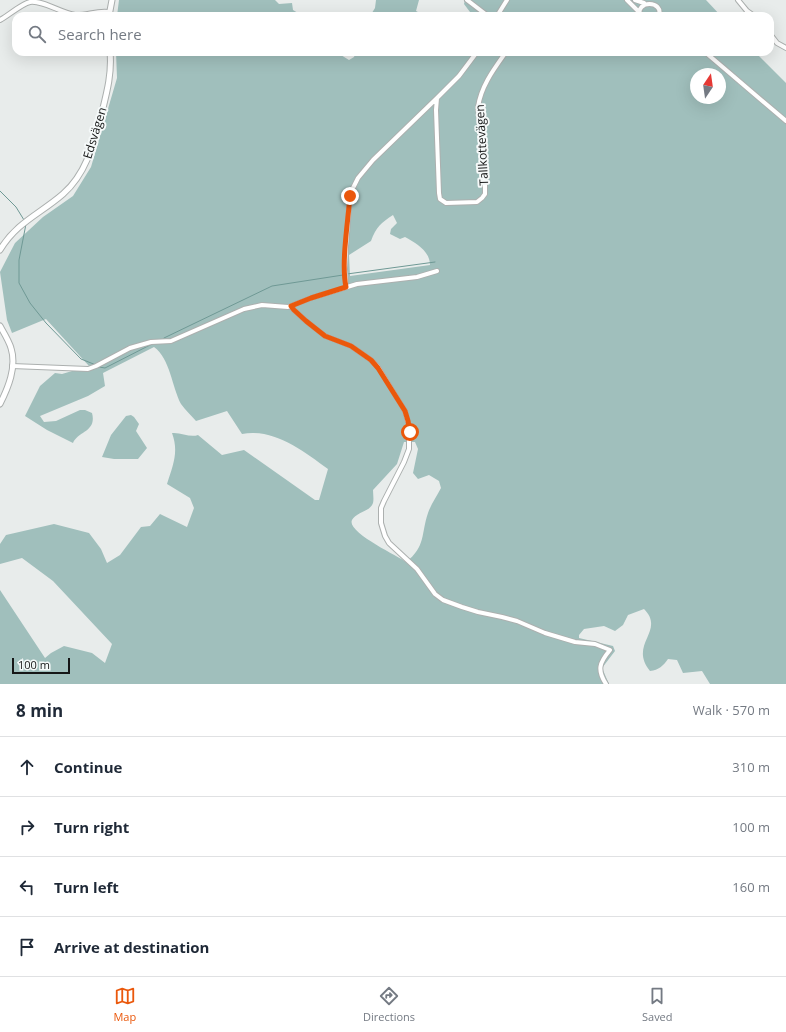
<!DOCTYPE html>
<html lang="en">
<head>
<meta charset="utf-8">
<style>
  :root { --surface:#fff; --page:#f6f6f7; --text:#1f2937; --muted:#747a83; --line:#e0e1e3; --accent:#ea580c }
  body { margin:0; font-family:"Open Sans",sans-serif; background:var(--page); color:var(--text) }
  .compass { position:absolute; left:690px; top:68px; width:36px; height:36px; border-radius:50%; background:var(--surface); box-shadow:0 4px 16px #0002; rotate:13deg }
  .scale { position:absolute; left:12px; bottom:10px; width:58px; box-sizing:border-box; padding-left:4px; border:2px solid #161717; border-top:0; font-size:11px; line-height:14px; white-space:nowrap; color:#161717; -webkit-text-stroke:3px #f5f9f9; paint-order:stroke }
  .stop { position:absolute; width:12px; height:12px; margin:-9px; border:3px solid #ea580c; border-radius:50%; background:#fff }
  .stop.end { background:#ea580c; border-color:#fff; box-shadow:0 1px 4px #0008 }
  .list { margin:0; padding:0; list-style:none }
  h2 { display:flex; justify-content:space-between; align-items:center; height:52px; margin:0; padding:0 16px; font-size:17px }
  h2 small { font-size:13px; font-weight:400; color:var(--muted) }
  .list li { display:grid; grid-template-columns:26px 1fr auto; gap:12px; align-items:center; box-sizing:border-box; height:60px; padding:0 16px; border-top:1px solid var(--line) }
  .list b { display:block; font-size:15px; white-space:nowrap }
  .list em { font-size:13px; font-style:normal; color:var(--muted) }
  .icon { flex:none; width:22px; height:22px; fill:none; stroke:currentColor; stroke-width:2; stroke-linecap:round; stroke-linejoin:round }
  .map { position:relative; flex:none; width:786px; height:684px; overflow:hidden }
  .search { position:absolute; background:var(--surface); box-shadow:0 4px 16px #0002; left:12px; right:12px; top:12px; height:44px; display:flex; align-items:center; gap:10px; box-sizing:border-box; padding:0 14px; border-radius:12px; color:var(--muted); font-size:15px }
  .sheet { height:292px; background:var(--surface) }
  nav { display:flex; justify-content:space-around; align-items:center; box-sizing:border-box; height:56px; border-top:1px solid var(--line); background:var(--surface); font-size:11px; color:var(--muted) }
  nav a { display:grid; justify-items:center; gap:2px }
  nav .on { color:var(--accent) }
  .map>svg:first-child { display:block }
  .green { fill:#a0bfbc; fill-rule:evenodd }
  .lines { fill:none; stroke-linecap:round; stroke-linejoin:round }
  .stream { stroke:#6f9995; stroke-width:1 }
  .minor-casing { stroke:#acb0af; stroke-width:6 }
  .tertiary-casing { stroke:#acb0af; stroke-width:7 }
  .minor { stroke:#fff; stroke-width:4 }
  .tertiary { stroke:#fff; stroke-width:5 }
  .route { stroke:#ea580c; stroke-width:5 }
  .labels { text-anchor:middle; stroke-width:4; stroke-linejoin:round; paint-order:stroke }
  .street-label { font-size:12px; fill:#161717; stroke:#f5f9f9 }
</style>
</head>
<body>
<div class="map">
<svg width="786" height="684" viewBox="0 0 786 684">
  <rect width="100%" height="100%" fill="#e8eceb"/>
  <path class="green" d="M119,0H275L279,4L292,3L293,10L303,16H117Z
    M376,0H419L416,11L426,16H370L375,8Z
    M465,0H706L721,16H473L464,4Z
    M116,52H336L349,60L354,57L356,52H755L786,83V684H710L702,671L683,673L677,660L668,659C663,666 659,670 650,671C628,644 666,631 644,609L628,615L623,625L615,631L604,626L584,629L579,635V638L613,646L615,651L602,668L609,684H0V590L45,658L51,653L64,646L92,653L105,663L112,644L53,581L22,558L0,564V544L6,535L54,524L89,533L101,549L107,563L120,555L141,527L150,526L160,514L187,527L194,508L190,498L167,484C173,465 179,452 172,433C181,432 190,438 198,435L222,455L244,450L315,500H319L328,469C303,451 274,428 242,434L227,411L196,421C191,415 185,410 181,404C172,387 170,358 154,347L103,373L105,386L88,396L40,416L44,422L56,421L80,410H85L92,413C97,432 78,431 73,443L47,430L25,416L40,386L55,373L62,374L89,366L46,319L12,333L7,320L0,272L15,243L43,217L73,196L91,167L117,78ZM696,74H720V98H696ZM393,215L397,223L391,229L390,234L400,239L405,237C416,243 430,251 430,265L350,276L349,255L371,241C376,227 381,223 393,215ZM404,442H415L418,449L413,473L418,479L429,475L439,481L441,488C437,496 431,504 428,513C421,533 426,547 406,562C398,556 346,532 352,520C356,512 370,512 373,503C374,499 373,494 373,490L397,464Z
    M131,415L134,417L139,424L136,431L147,448L138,459H114L102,457L111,435L126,416Z"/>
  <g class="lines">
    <path class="stream" d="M0,191L16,207L24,220
      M26,224L19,260V283L30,303L46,323L81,359L96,365
      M347,274L435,262
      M164,338L272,286L343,275
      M99,367L105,368L152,344"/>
    <defs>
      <path id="minor" d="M467,0L488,16
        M627,0L639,12
        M635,0L644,3
        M738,0L747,11L754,16
        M497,16L507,0
        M640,16C635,0 664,0 659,16
        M0,20C8,16 21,4 30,2C43,0 61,13 75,15C86,16 97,10 109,12
        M770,34L777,43L786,48
        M477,52L459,76L437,98L436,110L439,193L440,199L446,203L477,202L482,198L485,194V182L478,107C481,86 494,69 506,52
        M705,52L786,121
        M346,287L345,269L346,246L350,196L353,188L358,178L373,160L437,98
        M291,306L294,310L306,321L325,336L351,346L371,360L378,367L405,411L409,426V449L404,462L384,501L381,508V523L385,536L389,543L417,569L435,594L443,600L462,607L478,612L502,617L517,621L545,633L575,642L595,644L610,650C599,663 597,670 606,684
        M12,366L88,369L96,366L130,348L151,342L171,341L244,309L262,305L288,307L311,298L357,284L417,277L437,271"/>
      <path id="tertiary" d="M109,16L112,0
        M0,250C17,222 40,214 63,194C87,173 94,142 102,112C107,92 112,73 110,52
        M0,326C4,333 9,341 11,348C17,367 8,388 0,404"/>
    </defs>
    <use href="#minor" class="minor-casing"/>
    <use href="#tertiary" class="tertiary-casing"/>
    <use href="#minor" class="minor"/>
    <use href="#tertiary" class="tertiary"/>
  </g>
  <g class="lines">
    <path class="route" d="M350,196C348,222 341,263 346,287L311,298L291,306L294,310L306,321L325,336L351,346L371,360L378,368L405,411L408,421L410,432"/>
  </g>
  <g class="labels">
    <g class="street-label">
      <text transform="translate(95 133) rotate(-73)" y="4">Edsvägen</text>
      <text transform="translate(482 145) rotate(-93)" y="4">Tallkottevägen</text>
    </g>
  </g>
</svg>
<svg class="compass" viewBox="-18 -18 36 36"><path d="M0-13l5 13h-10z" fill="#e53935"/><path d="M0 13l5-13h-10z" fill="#747a83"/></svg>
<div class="scale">100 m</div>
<div class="stop" style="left:410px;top:432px"></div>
<div class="stop end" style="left:350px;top:196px"></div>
<div class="search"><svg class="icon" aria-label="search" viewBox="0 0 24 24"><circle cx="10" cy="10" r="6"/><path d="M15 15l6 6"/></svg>Search here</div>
</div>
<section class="sheet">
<h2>8 min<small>Walk · 570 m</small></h2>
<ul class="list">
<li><svg class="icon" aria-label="ahead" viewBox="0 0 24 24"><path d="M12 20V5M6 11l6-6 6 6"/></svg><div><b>Continue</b></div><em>310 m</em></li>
<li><svg class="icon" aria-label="right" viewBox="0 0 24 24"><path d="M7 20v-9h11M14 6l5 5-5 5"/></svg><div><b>Turn right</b></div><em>100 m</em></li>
<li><svg class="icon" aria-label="left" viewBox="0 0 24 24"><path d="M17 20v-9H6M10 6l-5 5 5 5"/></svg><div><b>Turn left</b></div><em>160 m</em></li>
<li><svg class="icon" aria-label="arrive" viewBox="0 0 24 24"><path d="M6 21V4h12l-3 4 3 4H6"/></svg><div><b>Arrive at destination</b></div></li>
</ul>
</section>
<nav>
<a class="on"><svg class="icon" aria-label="map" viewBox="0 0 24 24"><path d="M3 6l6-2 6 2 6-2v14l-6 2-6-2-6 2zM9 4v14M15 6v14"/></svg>Map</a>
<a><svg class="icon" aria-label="directions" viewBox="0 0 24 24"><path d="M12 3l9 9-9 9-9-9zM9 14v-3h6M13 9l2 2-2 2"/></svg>Directions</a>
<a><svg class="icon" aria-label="saved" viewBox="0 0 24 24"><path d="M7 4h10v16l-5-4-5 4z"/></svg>Saved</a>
</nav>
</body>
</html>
